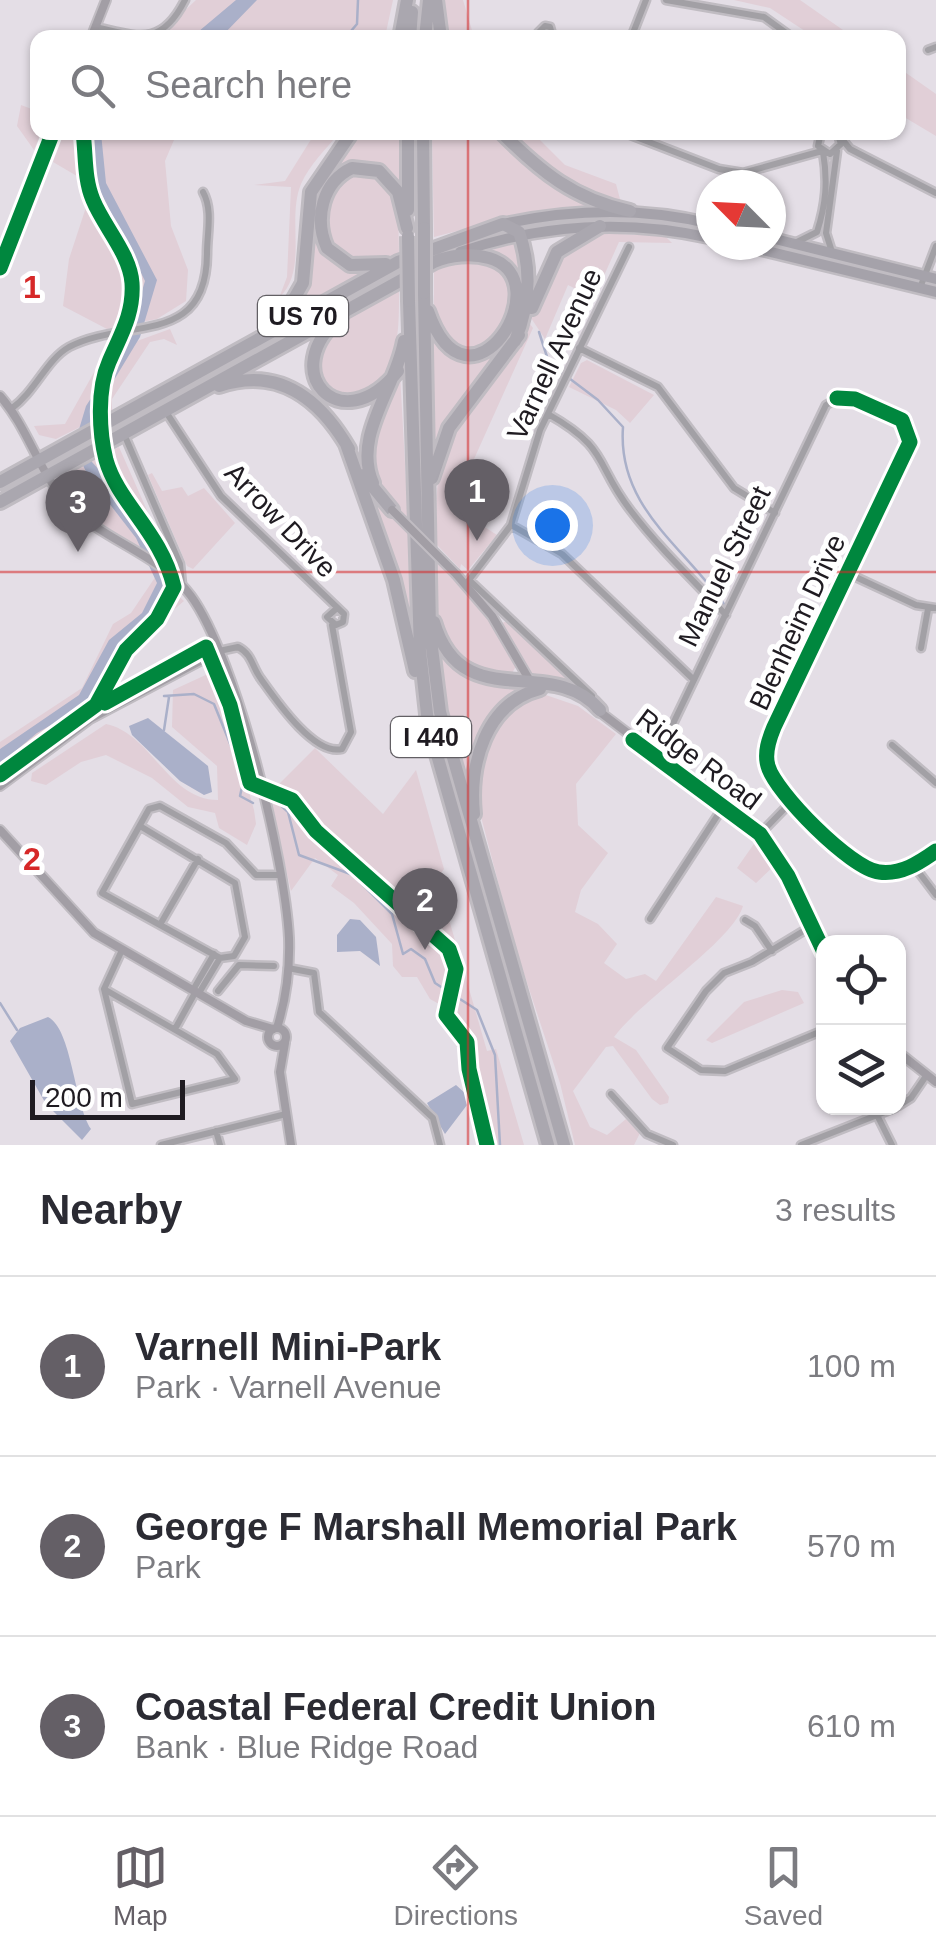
<!DOCTYPE html>
<html lang="en">
<head>
<meta charset="utf-8">
<style>
  :root { --surface:#fff; --page:#f2f2f3; --text:#2b2b33; --muted:#7c7c81; --line:#e1e1e2; --accent:#645f66 }
  body { margin:0; font-family:Arial,sans-serif; background:var(--page); color:var(--text) }
  .controls { position:absolute; right:30px; bottom:30px; display:grid; overflow:hidden; border-radius:20px; box-shadow:0 2px 8px #0004 }
  .controls button { width:90px; height:90px; display:grid; place-items:center; padding:0; border:0; border-bottom:2px solid var(--line); background:var(--surface); color:var(--text); font:50px sans-serif }
  .compass { position:absolute; left:696px; top:170px; width:90px; height:90px; border-radius:50%; background:var(--surface); box-shadow:0 2px 8px #0004; rotate:294deg }
  .scale { position:absolute; left:30px; bottom:25px; width:155px; box-sizing:border-box; padding-left:10px; border:5px solid #1f1b21; border-top:0; font-size:28px; line-height:35px; white-space:nowrap; color:#1f1b21; -webkit-text-stroke:8px #fff; paint-order:stroke }
  .you { position:absolute; left:552px; top:525px; width:35px; height:35px; margin:-25px; border:8px solid #fff; border-radius:50%; background:#1a73e8; box-shadow:0 0 0 15px #1a73e833 }
  .badge { display:grid; place-items:center; width:65px; height:65px; border-radius:50%; background:var(--accent); color:#fff; font-size:32px; font-weight:700 }
  .pin { position:absolute; translate:-50% -82px; filter:drop-shadow(0 2px 5px #0008) }
  .pin::after { content:''; position:absolute; top:52px; width:35px; height:30px; background:inherit; clip-path:polygon(0 0,100% 0,50% 100%) }
  .list { margin:0; padding:0; list-style:none }
  h2 { display:flex; justify-content:space-between; align-items:center; height:130px; margin:0; padding:0 40px; font-size:42px }
  h2 small { font-size:32px; font-weight:400; color:var(--muted) }
  .list li { display:grid; grid-template-columns:65px 1fr auto; gap:30px; align-items:center; box-sizing:border-box; height:180px; padding:0 40px; border-top:2px solid var(--line) }
  .list b { display:block; font-size:38px; white-space:nowrap }
  .list p { margin:0; font-size:32px; white-space:nowrap; color:var(--muted) }
  .list em { font-size:32px; font-style:normal; color:var(--muted) }
  .icon { flex:none; width:55px; height:55px; fill:none; stroke:currentColor; stroke-width:2; stroke-linecap:round; stroke-linejoin:round }
  .map { position:relative; flex:none; width:936px; height:1145px; overflow:hidden }
  .search { position:absolute; background:var(--surface); box-shadow:0 2px 8px #0004; left:30px; right:30px; top:30px; height:110px; display:flex; align-items:center; gap:25px; box-sizing:border-box; padding:0 35px; border-radius:20px; color:var(--muted); font-size:38px }
  .sheet { height:670px; background:var(--surface) }
  nav { display:flex; justify-content:space-around; align-items:center; box-sizing:border-box; height:140px; border-top:2px solid var(--line); background:var(--surface); font-size:28px; color:var(--muted) }
  nav a { display:grid; justify-items:center; gap:5px }
  nav .on { color:var(--accent) }
  .map>svg:first-child { display:block }
  .green { fill:#e1cfd7 }
  .water { fill:#aab0c9 }
  .lines { fill:none; stroke-linecap:round; stroke-linejoin:round }
  .stream { stroke:#aab0c9; stroke-width:2.5 }
  .street-casing { stroke:#c0bcc2; stroke-width:11 }
  .secondary-casing { stroke:#c0bcc2; stroke-width:12 }
  .primary-casing { stroke:#c0bcc2; stroke-width:15 }
  .highway-casing { stroke:#c0bcc2; stroke-width:18 }
  .street { stroke:#a2a0a5; stroke-width:6 }
  .secondary { stroke:#a29ea5; stroke-width:8 }
  .primary { stroke:#a5a2aa; stroke-width:10 }
  .highway { stroke:#aaa7af; stroke-width:12 }
  .secondary-bridge-casing { stroke:#c0bcc2; stroke-width:12; stroke-linecap:butt }
  .highway-bridge-casing { stroke:#c0bcc2; stroke-width:18; stroke-linecap:butt }
  .secondary-bridge { stroke:#a29ea5; stroke-width:8 }
  .highway-bridge { stroke:#aaa7af; stroke-width:12 }
  .cycleway-casing { stroke:#fff; stroke-width:21 }
  .cycleway { stroke:#00873e; stroke-width:15 }
  .grid { fill:none; stroke:#d62828; stroke-width:2.5; stroke-opacity:0.55 }
  .labels { text-anchor:middle; stroke-width:10; stroke-linejoin:round; paint-order:stroke }
  .shield { fill:#fff; stroke:#625f64; stroke-width:2.5 }
  .shield-label { font-size:25px; font-weight:bold; fill:#1f1b21 }
  .street-label { font-size:28px; fill:#1f1b21; stroke:#fff }
  .grid-label { font-size:32px; text-anchor:middle; font-weight:bold; fill:#d62828; stroke:#fff; stroke-width:10; stroke-linejoin:round; paint-order:stroke }
</style>
</head>
<body>
<div class="map">
<svg width="936" height="1145" viewBox="0 0 936 1145">
  <rect width="100%" height="100%" fill="#e4dee6"/>
  <path class="green" d="M196,0H393L385,37L102,38L104,33L162,32Z
    M442,0H463L474,37H449Z
    M734,0H800L853,37H814L770,8Z
    M899,68L936,94V136L899,114Z
    M21,105L37,111L38,132L41,133L34,150L17,126Z
    M64,133H177L165,161L171,226L188,270L186,301L157,319L107,329L63,306L69,259L90,195L82,179L53,162Z
    M315,133H339C327,148 309,165 301,184C286,220 309,269 279,298L287,277L291,187L254,185L285,181Z
    M358,133H400L401,186L378,166L331,180L323,249L333,261L369,271L297,309C312,275 307,243 313,207C317,178 341,155 358,133Z
    M432,133H498L549,182L588,206L530,212L434,237Z
    M508,133H533L565,165L616,184L621,203L559,181Z
    M350,172L381,175L398,205L399,254L357,264L330,248C325,209 321,202 350,172Z
    M597,233L665,236L672,243L619,242L594,298L568,285L545,339L531,318L554,259Z
    M516,240C535,317 503,349 458,406C449,418 442,435 434,445L431,339L435,337L458,356L501,343L516,281L485,253Z
    M457,261C500,260 525,280 504,325C500,336 484,345 474,352L450,345L434,312V268Z
    M399,287C399,328 400,358 374,392L337,398L318,381V349L346,316Z
    M530,324L533,328L461,488V512L497,535L468,570L461,564L460,569L437,545C437,515 434,481 444,453C462,404 507,371 530,324Z
    M170,329L177,345L164,339L150,342L112,399V411L56,439L39,435L34,426L65,424L111,342L137,341Z
    M587,360L654,395L630,423L616,410L569,387L581,363Z
    M400,374L408,518C350,467 375,435 400,374Z
    M119,447L173,569C145,551 72,513 66,479L70,472Z
    M152,473L162,491L182,487L188,496L204,488L235,523L193,569L187,566L148,475Z
    M368,492L408,531L410,616H407Z
    M435,558L480,603L516,666L510,677L457,660L439,629Z
    M156,576L184,601L135,643L128,642L89,708L0,771V742L82,688L113,624L131,613Z
    M504,622H509L579,688L532,681L501,625Z
    M438,647L450,661L528,685L529,690L506,706L465,776L444,697Z
    M210,673L220,688L254,810L256,824L247,845L219,828L215,813L188,807L152,778L106,755L81,762L46,785L31,781L32,773L106,724C151,733 168,800 218,800L217,766L172,727L173,690Z
    M540,693L578,706L616,734L576,784L578,825L608,853L581,890L575,912L598,924L617,944L604,963L626,979L645,974L656,981L716,897L743,906C732,942 643,998 614,1037L636,1050L669,1097L668,1103L660,1105L652,1099L613,1046L606,1047L573,1091L590,1127L607,1135L626,1119L640,1133L634,1145H575L560,1083L514,943L478,805L482,750L499,721L519,702Z
    M315,748L383,814L416,770L444,869L437,878L487,1051L496,1049L524,1145H483V1102L468,1030L448,1009L430,999L417,977H402L393,966L392,944L354,903L331,886L338,875L315,858L291,891L269,794Z
    M756,841L776,864L756,883L737,868Z
    M782,990L798,992L804,1003L712,1043L706,1040L744,1002Z"/>
  <path class="water" d="M236,0H257L221,37H192Z
    M92,133H101L106,183L157,280L140,337L91,418L89,447L92,462L118,491L151,541L167,584L147,620L118,645L92,702L37,733L0,764V749L79,695L109,640L142,613L157,583L136,538L88,476L74,446L86,406L126,344L145,281L94,179Z
    M148,718L208,766L212,792L204,795L180,781L132,735L129,726Z
    M350,919L360,920L376,937L380,966L360,951L337,952V935Z
    M48,1017C72,1029 74,1103 91,1129L82,1140L46,1104L10,1041L20,1028Z
    M456,1085L466,1094L467,1105L445,1134L427,1103Z"/>
  <g class="lines">
    <path class="stream" d="M345,38L357,24L358,0
      M539,332L549,363L598,400L623,427C617,508 685,547 726,607
      M164,696L194,694L214,704L244,778L240,796L253,803
      M164,730L169,697
      M273,798L288,812L299,855L353,875L392,914L403,954L411,949L425,959L435,983L477,1010L495,1055L500,1145
      M0,1003L17,1030"/>
    <defs>
      <path id="street" d="M666,0L764,17L793,38
        M95,27C137,36 161,48 185,0
        M540,38L538,33L545,26L550,27L553,38
        M631,38L646,0
        M928,50L936,47
        M623,132L719,169L743,173L822,151
        M821,132L818,146L830,154L841,144L837,132
        M841,138L850,149L936,193
        M797,242L817,232C826,204 828,181 823,152
        M832,252L826,233L837,151
        M920,288L936,246
        M579,348L658,387L734,488L775,513
        M11,409C36,391 46,360 69,347C126,317 207,348 207,253C207,233 213,210 203,192
        M166,412L221,496L344,614L343,622L336,625L327,617L336,609
        M548,414C610,449 594,463 631,511C659,548 694,581 726,615
        M124,434L180,564L182,585
        M511,525L562,554L694,680
        M847,573L916,605L936,608
        M469,580L592,696
        M466,584L511,525L540,430L629,247
        M921,648L928,609
        M219,651L238,647C252,654 252,667 261,679C276,700 314,756 342,749L351,732L332,625
        M892,745L936,783
        M657,757L826,405L842,396L902,420L910,442L774,727C769,739 764,753 768,766C775,792 851,869 879,872C901,875 919,863 936,851
        M140,826L235,883L245,937L234,956L220,958
        M760,834L792,801
        M914,866L936,895
        M650,919L723,807
        M745,920L755,926L772,951
        M161,923L198,859
        M810,927L752,962L724,973L706,991L667,1048L701,1070L725,1071L824,1030
        M220,958L102,893L149,809L160,806L226,843L256,875H279
        M288,968L314,973L319,1012L433,1118L440,1145
        M104,989L217,1054L235,1079L132,1104Z
        M104,989L122,950
        M193,990L214,954
        M218,991L239,965L274,966
        M199,993L220,958
        M175,1029L196,991
        M611,1094L647,1134L673,1145
        M898,1106L911,1098L926,1076
        M877,1115L892,1145
        M216,1131L220,1145
        M161,1145L286,1114
        M801,1145L895,1108"/>
      <path id="secondary" d="M91,38L106,0
        M0,268L53,132
        M0,396C29,429 39,474 69,505C104,541 161,555 191,596C236,658 285,859 289,938C290,968 286,999 277,1028
        M456,574L492,616L530,681
        M596,709L760,834L788,876L824,952
        M0,786L90,719L219,651
        M0,830L94,933L246,1021L273,1029
        M268 1037a9 9 0 1 1 18 0a9 9 0 1 1-18 0Z
        M285,1043L280,1072L291,1145
        M898,1052L936,1082"/>
      <path id="primary" d="M503,224C572,209 642,207 711,224
        M771,238L936,279
        M742,245L936,292
        M460,252C541,224 627,219 711,238"/>
      <path id="highway" d="M436,0L441,38
        M400,38L407,0
        M410,38L412,12
        M425,38L429,0
        M408,132V210
        M423,132L424,228
        M501,132C541,172 574,199 630,211
        M386,264L350,265L327,248C314,219 322,182 352,168L379,171L398,192L407,228
        M424,293L430,632L440,712L564,1145
        M409,301L420,651L428,723L548,1145
        M532,308L557,252L600,226
        M341,317C275,370 340,443 398,371
        M279,325L303,283L311,192L352,132
        M219,386C279,366 320,399 349,449
        M346,444L394,580L415,671
        M363,475L392,510
        M432,478L449,428L519,335
        M0,482L398,262L503,224L519,232C532,269 530,305 515,341
        M373,483C352,436 396,388 404,341
        M0,502L434,262C450,255 472,253 489,258C563,279 469,428 428,311
        M434,622C462,717 551,653 600,710
        M474,814C469,765 485,703 540,689"/>
    </defs>
    <use href="#street" class="street-casing"/>
    <use href="#secondary" class="secondary-casing"/>
    <use href="#primary" class="primary-casing"/>
    <use href="#highway" class="highway-casing"/>
    <use href="#street" class="street"/>
    <use href="#secondary" class="secondary"/>
    <use href="#primary" class="primary"/>
    <use href="#highway" class="highway"/>
    <defs>
      <path id="secondary-bridge" d="M392,510L456,574"/>
      <path id="highway-bridge" d="M424,228V293
        M408,236L409,301"/>
    </defs>
    <use href="#secondary-bridge" class="secondary-bridge-casing"/>
    <use href="#highway-bridge" class="highway-bridge-casing"/>
    <use href="#secondary-bridge" class="secondary-bridge"/>
    <use href="#highway-bridge" class="highway-bridge"/>
    <defs>
      <path id="cycleway" d="M0,268L53,132
        M837,398L855,399L902,420L910,442L774,727C769,739 764,753 768,766C775,792 851,869 879,872C901,875 919,863 936,851
        M101,699L105,703L206,647L230,705L250,783L292,800L316,831L449,949L456,969L446,1015L467,1042L469,1069L487,1145
        M633,740L760,834L788,876L824,952
        M0,775L96,705L126,650L157,619L174,587C161,532 118,503 106,460C99,432 97,389 109,362C120,336 134,314 132,283C130,254 104,227 93,200C84,179 86,155 83,132"/>
    </defs>
    <use href="#cycleway" class="cycleway-casing"/>
    <use href="#cycleway" class="cycleway"/>
  </g>
  <path class="grid" d="M468,0V38M468,132V1145M0,572H936"/>
  <g class="labels">
    <g class="shield">
      <rect x="258" y="296" width="90" height="40" rx="8"/>
      <rect x="391" y="717" width="80" height="40" rx="8"/>
    </g>
    <g class="shield-label">
      <text x="303" y="325">US 70</text>
      <text x="431" y="746">I 440</text>
    </g>
    <g class="street-label">
      <text transform="translate(554 354) rotate(-65)" y="10">Varnell Avenue</text>
      <text transform="translate(281 520) rotate(46)" y="10">Arrow Drive</text>
      <text transform="translate(724 566) rotate(-64)" y="10">Manuel Street</text>
      <text transform="translate(797 622) rotate(-65)" y="10">Blenheim Drive</text>
      <text transform="translate(699 759) rotate(37)" y="10">Ridge Road</text>
    </g>
  </g>
  <g class="grid-label">
    <text x="32" y="298">1</text>
    <text x="32" y="870">2</text>
  </g>
</svg>
<div class="controls">
<button><svg class="icon" aria-label="locate" viewBox="0 0 24 24"><circle cx="12" cy="12" r="6"/><path d="M12 2v4M12 18v4M2 12h4M18 12h4"/></svg></button>
<button><svg class="icon" aria-label="layers" viewBox="0 0 24 24"><path d="M12 4l9 5-9 5-9-5zM3 14l9 5 9-5"/></svg></button>
</div>
<svg class="compass" viewBox="-18 -18 36 36"><path d="M0-13l5 13h-10z" fill="#e53935"/><path d="M0 13l5-13h-10z" fill="#7c7c81"/></svg>
<div class="scale">200 m</div>
<div class="you"></div>
<div class="pin badge" style="left:477px;top:541px">1</div>
<div class="pin badge" style="left:425px;top:950px">2</div>
<div class="pin badge" style="left:78px;top:552px">3</div>
<div class="search"><svg class="icon" aria-label="search" viewBox="0 0 24 24"><circle cx="10" cy="10" r="6"/><path d="M15 15l6 6"/></svg>Search here</div>
</div>
<section class="sheet">
<h2>Nearby<small>3 results</small></h2>
<ul class="list">
<li><span class="badge">1</span><div><b>Varnell Mini-Park</b><p>Park · Varnell Avenue</p></div><em>100 m</em></li>
<li><span class="badge">2</span><div><b>George F Marshall Memorial Park</b><p>Park</p></div><em>570 m</em></li>
<li><span class="badge">3</span><div><b>Coastal Federal Credit Union</b><p>Bank · Blue Ridge Road</p></div><em>610 m</em></li>
</ul>
</section>
<nav>
<a class="on"><svg class="icon" aria-label="map" viewBox="0 0 24 24"><path d="M3 6l6-2 6 2 6-2v14l-6 2-6-2-6 2zM9 4v14M15 6v14"/></svg>Map</a>
<a><svg class="icon" aria-label="directions" viewBox="0 0 24 24"><path d="M12 3l9 9-9 9-9-9zM9 14v-3h6M13 9l2 2-2 2"/></svg>Directions</a>
<a><svg class="icon" aria-label="saved" viewBox="0 0 24 24"><path d="M7 4h10v16l-5-4-5 4z"/></svg>Saved</a>
</nav>
</body>
</html>
